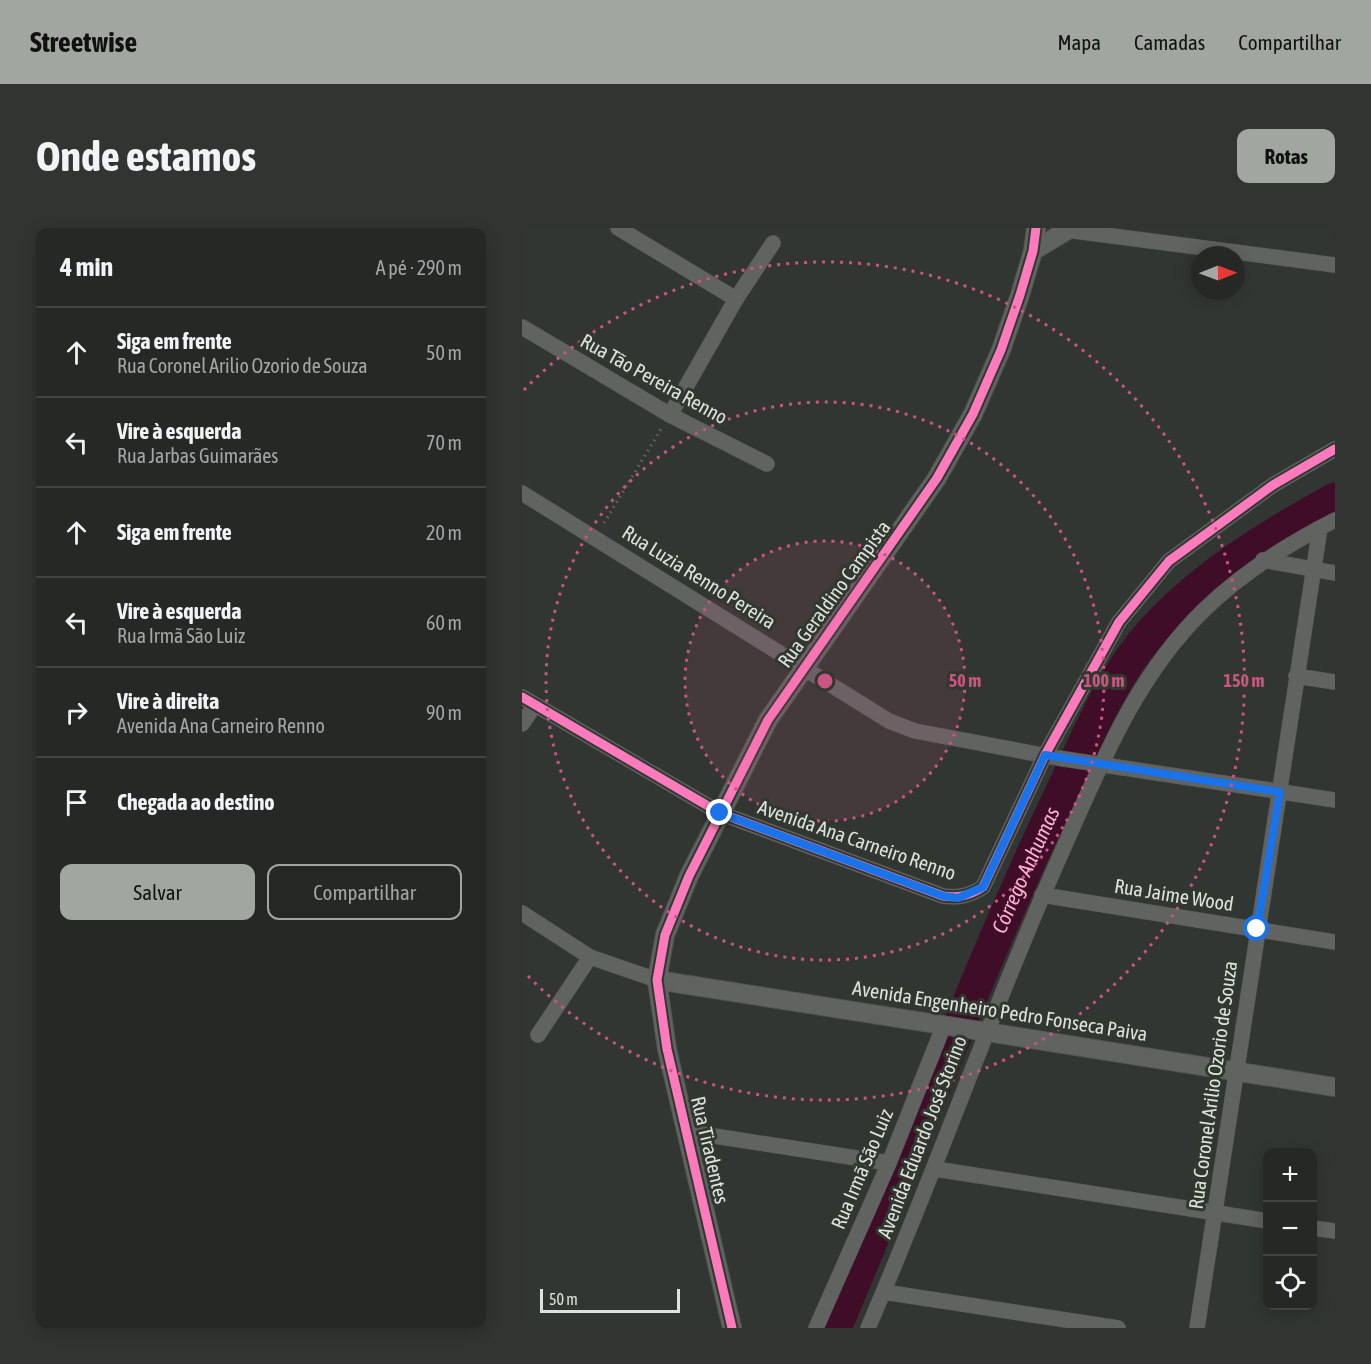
<!DOCTYPE html>
<html lang="pt">
<head>
<meta charset="utf-8">
<style>
  :root { --surface:#262826; --page:#323432; --text:#f1f3f6; --muted:#a4a6a7; --line:#424443; --accent:#a2a6a1 }
  body { margin:0; font-family:"Asap Condensed",sans-serif; background:var(--page); color:var(--text) }
  .controls { position:absolute; right:18px; bottom:18px; display:grid; overflow:hidden; border-radius:12px; box-shadow:0 3px 15px #0003 }
  .controls button { width:54px; height:54px; display:grid; place-items:center; padding:0; border:0; border-bottom:2px solid var(--line); background:var(--surface); color:var(--text); font:30px sans-serif }
  .compass { position:absolute; left:669px; top:18px; width:54px; height:54px; border-radius:50%; background:var(--surface); box-shadow:0 3px 15px #0003; rotate:89deg }
  .scale { position:absolute; left:18px; bottom:15px; width:140px; box-sizing:border-box; padding-left:6px; border:3px solid #dee2dd; border-top:0; font-size:16px; line-height:21px; white-space:nowrap; color:#dee2dd; -webkit-text-stroke:4px #313830; paint-order:stroke }
  .stop { position:absolute; width:18px; height:18px; margin:-14px; border:4px solid #1a73e8; border-radius:50%; background:#fff }
  .stop.end { background:#1a73e8; border-color:#fff; box-shadow:0 2px 6px #0008 }
  .list { margin:0; padding:0; list-style:none }
  h2 { display:flex; justify-content:space-between; align-items:center; height:78px; margin:0; padding:0 24px; font-size:26px }
  h2 small { font-size:20px; font-weight:400; color:var(--muted) }
  .list li { display:grid; grid-template-columns:39px 1fr auto; gap:18px; align-items:center; box-sizing:border-box; height:90px; padding:0 24px; border-top:2px solid var(--line) }
  .list b { display:block; font-size:22px; white-space:nowrap }
  .list p { margin:0; font-size:20px; white-space:nowrap; color:var(--muted) }
  .list em { font-size:20px; font-style:normal; color:var(--muted) }
  .actions { display:flex; gap:12px; padding:18px 24px }
  .actions a { flex:1; padding:14px 0; border:2px solid var(--accent); border-radius:12px; text-align:center; font-size:21px; color:var(--accent) }
  .actions .main { background:var(--accent); color:#111 }
  .icon { flex:none; width:33px; height:33px; fill:none; stroke:currentColor; stroke-width:2; stroke-linecap:round; stroke-linejoin:round }
  .map { position:relative; flex:none; width:813px; height:1100px; overflow:hidden; border-radius:12px }
  header { display:flex; align-items:center; gap:36px; box-sizing:border-box; height:84px; padding:0 30px; background:var(--accent); color:#111 }
  header strong { font-size:28px }
  nav { display:flex; gap:33px; margin-inline-start:auto; font-size:21px }
  .intro { display:flex; align-items:center; justify-content:space-between; box-sizing:border-box; height:144px; padding:0 36px }
  h1 { margin:0; font-size:42px }
  .button { padding:15px 27px; border-radius:12px; background:var(--accent); color:#111; font-size:21px; font-weight:700 }
  main { display:flex; gap:36px; padding:0 36px }
  aside { flex:1; background:var(--surface); border-radius:12px; box-shadow:0 3px 15px #0003 }
  .map>svg:first-child { display:block }
  .lines { fill:none; stroke-linecap:round; stroke-linejoin:round }
  .river { stroke:#3f0d28; stroke-width:33 }
  .minor-casing { stroke:#515551; stroke-width:16 }
  .tertiary-casing { stroke:#515551; stroke-width:20 }
  .path { stroke:#646764; stroke-width:3; stroke-dasharray:1.5 4.5; stroke-linecap:butt }
  .minor { stroke:#616361; stroke-width:15 }
  .tertiary { stroke:#616361; stroke-width:18 }
  .cycleway-casing { stroke:#313830; stroke-width:13 }
  .cycleway { stroke:#fd7abc; stroke-width:9 }
  .route { stroke:#1a73e8; stroke-width:8 }
  .ring { fill:none; stroke:#ca5582; stroke-width:3; stroke-dasharray:3 6 }
  .labels { text-anchor:middle; stroke-width:6; stroke-linejoin:round; paint-order:stroke }
  .street-label { font-size:20px; fill:#dee2dd; stroke:#313830 }
  .water-label { font-size:21px; font-style:italic; fill:#fcb1d0; stroke:#313830 }
  .centre { fill:#ca5582; stroke:#313830; stroke-width:3 }
  .ring-label { font-size:18px; text-anchor:middle; font-weight:bold; fill:#ca5582; stroke:#313830; stroke-width:6; stroke-linejoin:round; paint-order:stroke }
</style>
</head>
<body>
<header>
<strong>Streetwise</strong>
<nav><a>Mapa</a><a>Camadas</a><a>Compartilhar</a></nav>
</header>
<div class="intro"><h1>Onde estamos</h1><a class="button">Rotas</a></div>
<main>
<aside>
<h2>4 min<small>A pé · 290 m</small></h2>
<ul class="list">
<li><svg class="icon" aria-label="ahead" viewBox="0 0 24 24"><path d="M12 20V5M6 11l6-6 6 6"/></svg><div><b>Siga em frente</b><p>Rua Coronel Arilio Ozorio de Souza</p></div><em>50 m</em></li>
<li><svg class="icon" aria-label="left" viewBox="0 0 24 24"><path d="M17 20v-9H6M10 6l-5 5 5 5"/></svg><div><b>Vire à esquerda</b><p>Rua Jarbas Guimarães</p></div><em>70 m</em></li>
<li><svg class="icon" aria-label="ahead" viewBox="0 0 24 24"><path d="M12 20V5M6 11l6-6 6 6"/></svg><div><b>Siga em frente</b></div><em>20 m</em></li>
<li><svg class="icon" aria-label="left" viewBox="0 0 24 24"><path d="M17 20v-9H6M10 6l-5 5 5 5"/></svg><div><b>Vire à esquerda</b><p>Rua Irmã São Luiz</p></div><em>60 m</em></li>
<li><svg class="icon" aria-label="right" viewBox="0 0 24 24"><path d="M7 20v-9h11M14 6l5 5-5 5"/></svg><div><b>Vire à direita</b><p>Avenida Ana Carneiro Renno</p></div><em>90 m</em></li>
<li><svg class="icon" aria-label="arrive" viewBox="0 0 24 24"><path d="M6 21V4h12l-3 4 3 4H6"/></svg><div><b>Chegada ao destino</b></div></li>
</ul>
<div class="actions"><a class="main">Salvar</a><a>Compartilhar</a></div>
</aside>
<div class="map">
<svg width="813" height="1100" viewBox="0 0 813 1100">
  <rect width="100%" height="100%" fill="#323632"/>
  <g class="lines">
    <path class="river" id="s1" d="M313,1100C387,927 452,750 532,580C560,523 586,453 628,406C680,348 746,308 813,271"/>
    <defs>
      <path id="minor" d="M96,0L214,71
        M537,1L813,37
        M0,99L148,187L245,236
        M148,187L214,71L251,15
        M0,265L367,493L393,503L536,530L813,572
        M741,332L813,345
        M774,448L813,454
        M0,469L198,585L421,668C437,670 447,668 461,659L523,527L597,394L647,333L751,257L813,221
        M0,496L13,477
        M520,667L813,714
        M0,685L68,729L135,752
        M16,807L68,729
        M166,904L367,935
        M413,941L746,993
        M790,1000L813,1003
        M362,1064L596,1100
        M294,1100L367,935L422,797
        M346,1100C415,941 471,778 542,619C579,536 615,446 683,381C721,344 766,316 813,292
        M675,1100L798,300"/>
      <path id="tertiary" d="M511,23L549,0
        M135,752L813,859
        M210,1100L145,821L135,752L143,707L167,648L246,492L415,250L451,186L479,122L498,67L511,23L514,0"/>
    </defs>
    <use href="#minor" class="minor-casing"/>
    <use href="#tertiary" class="tertiary-casing"/>
    <path class="path" d="M82,295L139,201"/>
    <use href="#minor" class="minor"/>
    <use href="#tertiary" class="tertiary"/>
    <defs>
      <path id="cycleway" d="M0,469L198,585L421,668C437,670 447,668 461,659L523,527L597,394L647,333L751,257L813,221
        M210,1100L145,821L135,752L143,707L167,648L246,492L415,250L451,186L479,122L498,67L511,23L514,0"/>
    </defs>
    <use href="#cycleway" class="cycleway-casing"/>
    <use href="#cycleway" class="cycleway"/>
  </g>
  <g class="lines">
    <path class="route" d="M198,585L421,668L436,670L461,659L523,527L758,564L735,701"/>
  </g>
  <circle cx="303" cy="453" r="140" fill="#ca5582" fill-opacity=".12"/>
  <g class="ring">
    <circle cx="303" cy="453" r="140"/>
    <circle cx="303" cy="453" r="279"/>
    <path d="M2 162A419 419 0 1 1 2 744"/>
  </g>
  <g class="labels">
    <g class="street-label">
      <text transform="translate(132 151) rotate(29)" y="7">Rua Tão Pereira Renno</text>
      <text transform="translate(177 349) rotate(32)" y="7">Rua Luzia Renno Pereira</text>
      <text transform="translate(312 366) rotate(-54)" y="7">Rua Geraldino Campista</text>
      <text transform="translate(335 612) rotate(19)" y="7">Avenida Ana Carneiro Renno</text>
      <text transform="translate(652 667) rotate(9)" y="7">Rua Jaime Wood</text>
      <text transform="translate(478 783) rotate(9)" y="7">Avenida Engenheiro Pedro Fonseca Paiva</text>
      <text transform="translate(691 857) rotate(-82)" y="7">Rua Coronel Arilio Ozorio de Souza</text>
      <text transform="translate(400 909) rotate(-69)" y="7">Avenida Eduardo José Storino</text>
      <text transform="translate(188 922) rotate(77)" y="7">Rua Tiradentes</text>
      <text transform="translate(340 941) rotate(-67)" y="7">Rua Irmã São Luiz</text>
    </g>
    <g class="water-label">
      <text dy="7" stroke="none"><textPath href="#s1" startOffset="496">Córrego Anhumas</textPath></text>
    </g>
  </g>
  <circle cx="303" cy="453" r="9" class="centre"/>
  <g class="ring-label">
    <text x="443" y="459">50 m</text>
    <text x="582" y="459">100 m</text>
    <text x="722" y="459">150 m</text>
  </g>
</svg>
<div class="controls">
<button>+</button>
<button>−</button>
<button><svg class="icon" aria-label="locate" viewBox="0 0 24 24"><circle cx="12" cy="12" r="6"/><path d="M12 2v4M12 18v4M2 12h4M18 12h4"/></svg></button>
</div>
<svg class="compass" viewBox="-18 -18 36 36"><path d="M0-13l5 13h-10z" fill="#e53935"/><path d="M0 13l5-13h-10z" fill="#a4a6a7"/></svg>
<div class="scale">50 m</div>
<div class="stop" style="left:735px;top:701px"></div>
<div class="stop end" style="left:198px;top:585px"></div>
</div>
</main>
</body>
</html>
